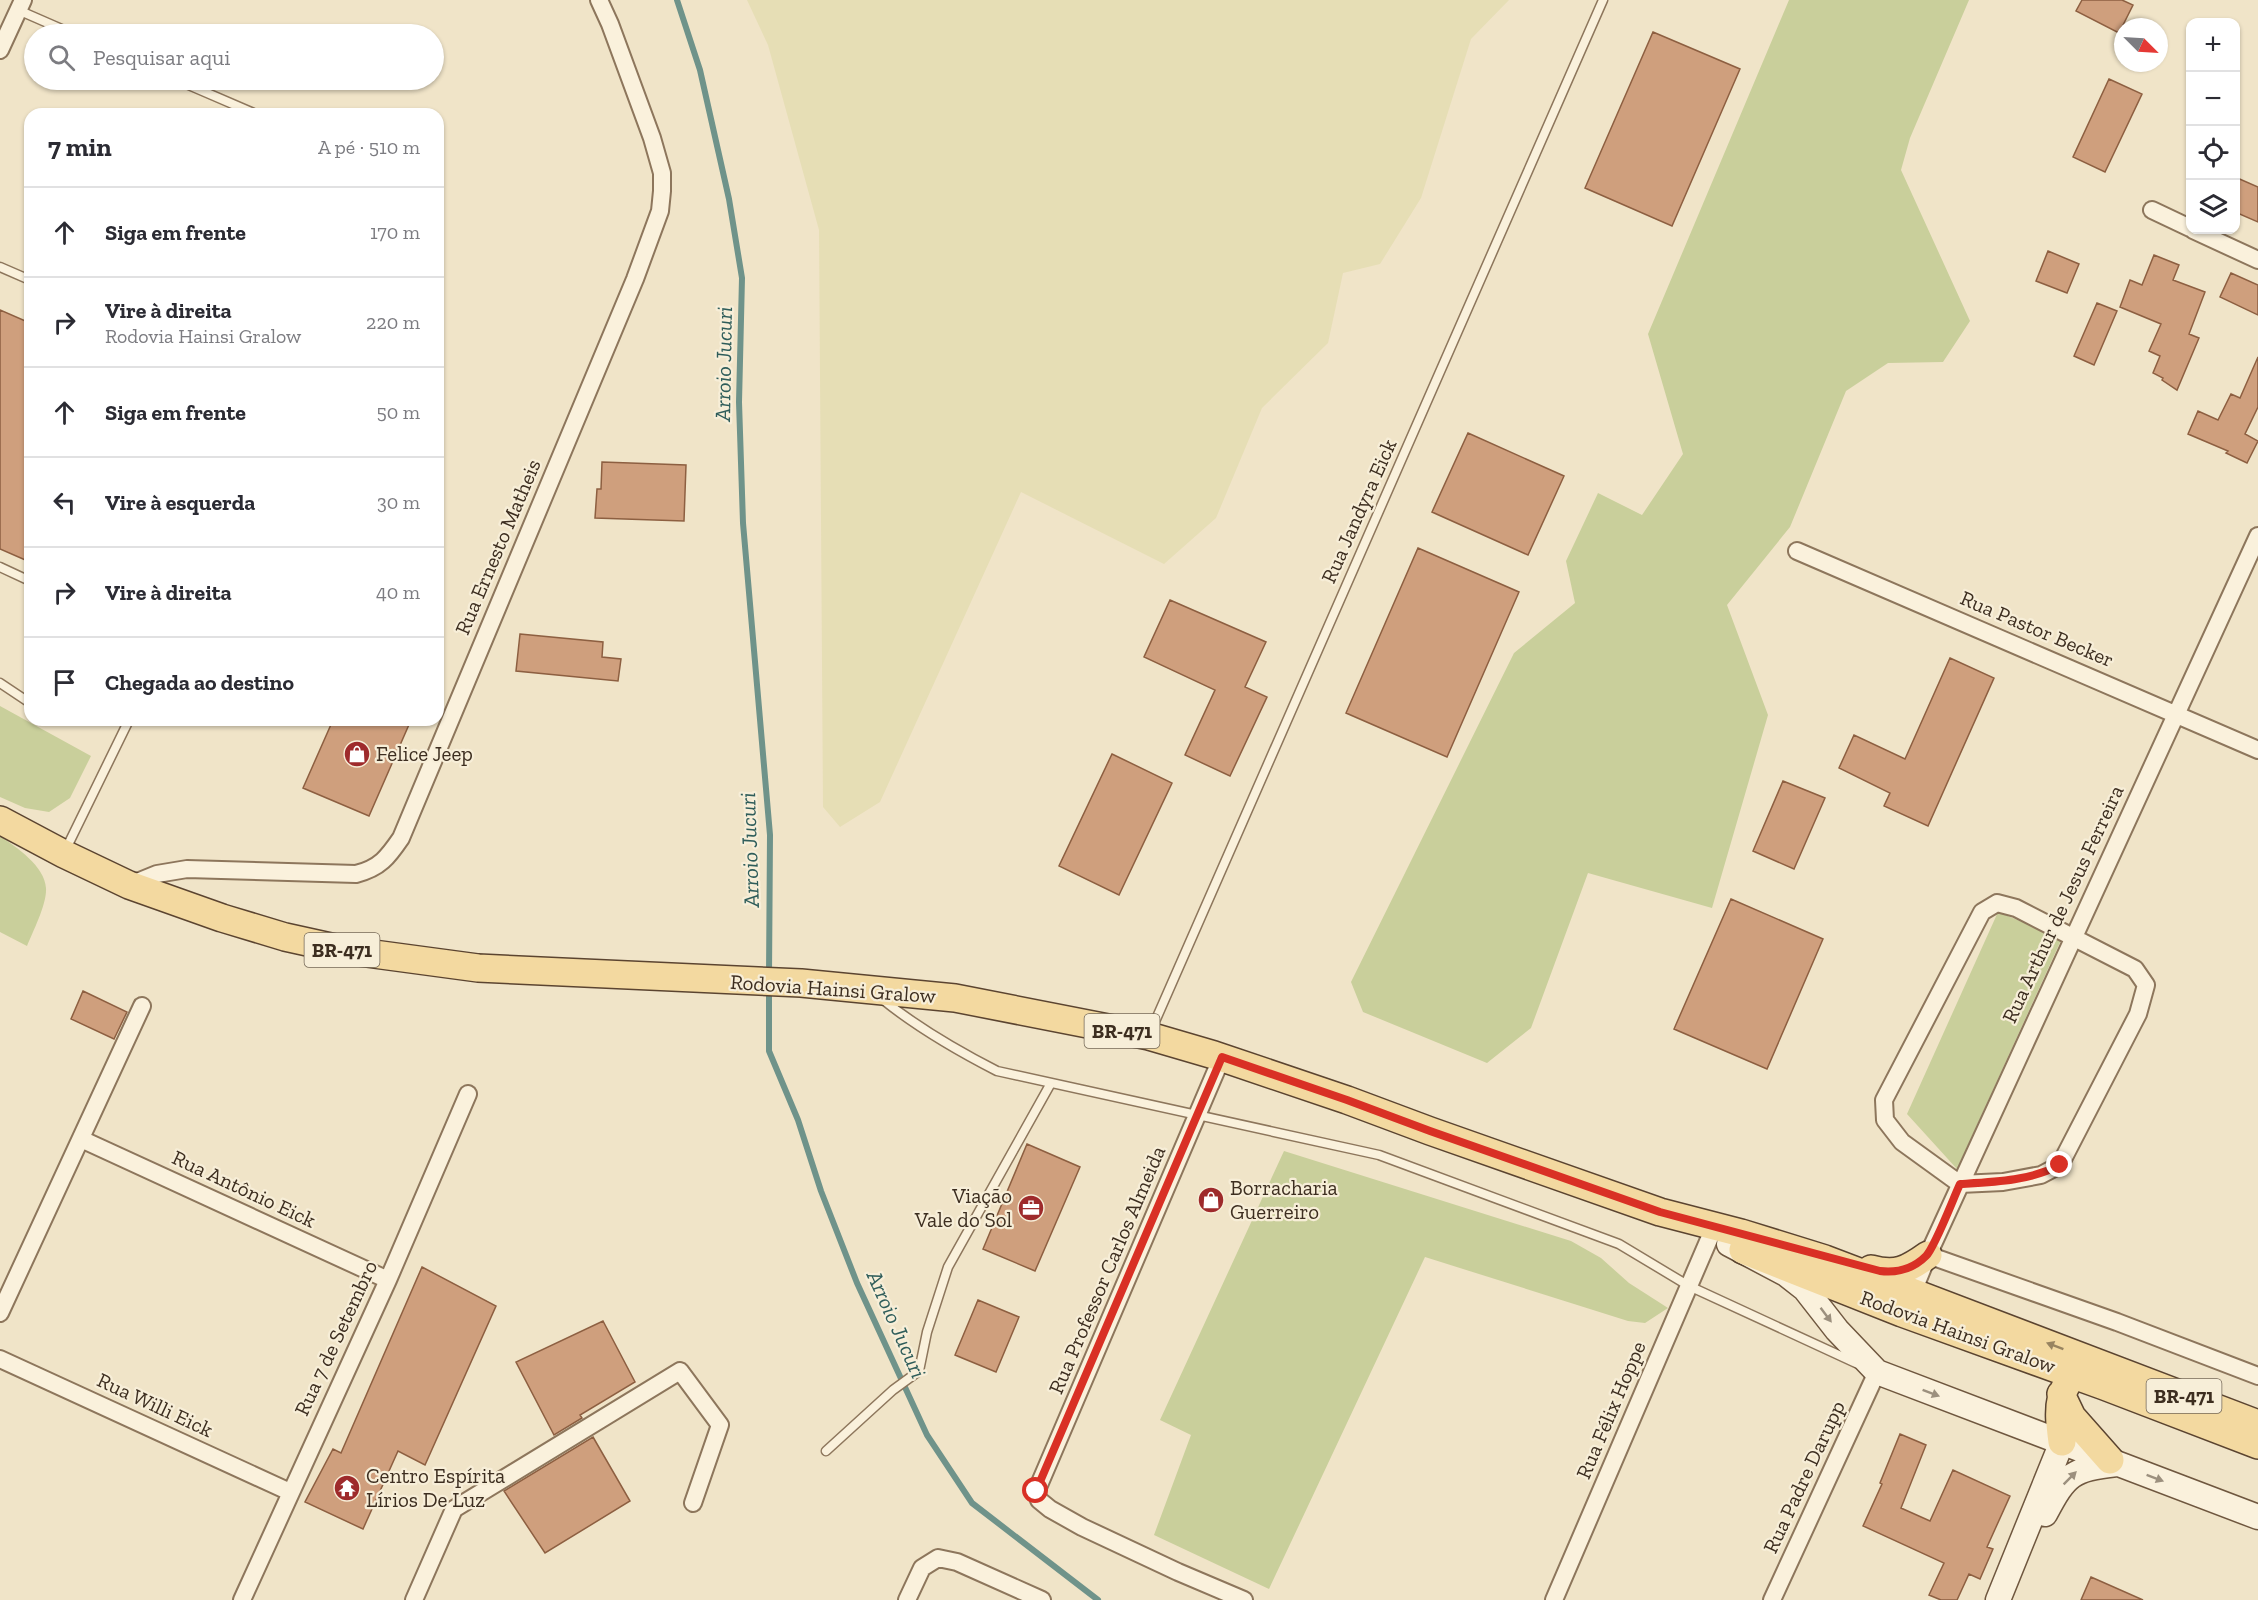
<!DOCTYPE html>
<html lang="pt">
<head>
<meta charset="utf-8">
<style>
  :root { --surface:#fff; --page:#f7f7f7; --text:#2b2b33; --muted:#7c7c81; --line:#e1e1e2 }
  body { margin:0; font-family:"Zilla Slab",serif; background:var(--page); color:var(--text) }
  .controls { position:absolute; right:18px; top:18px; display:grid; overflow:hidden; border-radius:12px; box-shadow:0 2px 4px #0004 }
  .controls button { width:54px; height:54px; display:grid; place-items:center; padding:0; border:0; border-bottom:2px solid var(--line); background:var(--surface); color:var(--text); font:30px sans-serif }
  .compass { position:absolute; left:2114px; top:18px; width:54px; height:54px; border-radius:50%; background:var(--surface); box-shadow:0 2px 4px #0004; rotate:114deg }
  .stop { position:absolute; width:18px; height:18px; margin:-14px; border:4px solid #d93025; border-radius:50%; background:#fff }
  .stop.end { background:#d93025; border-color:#fff; box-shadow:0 2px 6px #0008 }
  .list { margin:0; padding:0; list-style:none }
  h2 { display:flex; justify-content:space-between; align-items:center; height:78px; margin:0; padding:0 24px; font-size:26px }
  h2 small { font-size:20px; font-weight:400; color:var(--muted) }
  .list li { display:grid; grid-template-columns:39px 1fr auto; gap:18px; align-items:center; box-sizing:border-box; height:90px; padding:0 24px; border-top:2px solid var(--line) }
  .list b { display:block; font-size:22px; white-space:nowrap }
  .list p { margin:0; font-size:20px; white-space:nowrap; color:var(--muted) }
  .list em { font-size:20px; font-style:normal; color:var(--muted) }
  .icon { flex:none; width:33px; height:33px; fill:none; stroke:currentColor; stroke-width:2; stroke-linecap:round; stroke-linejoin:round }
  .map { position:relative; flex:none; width:2258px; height:1600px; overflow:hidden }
  .search { position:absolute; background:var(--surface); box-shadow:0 2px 4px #0004; left:24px; top:24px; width:420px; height:66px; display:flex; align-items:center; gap:15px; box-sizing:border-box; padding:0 21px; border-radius:33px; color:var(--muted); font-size:22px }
  .panel { position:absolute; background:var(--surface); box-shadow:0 2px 4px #0004; left:24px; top:108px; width:420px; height:618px; border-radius:18px }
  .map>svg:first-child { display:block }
  .farmland { fill:#e6deb5 }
  .green { fill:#c9cf9b }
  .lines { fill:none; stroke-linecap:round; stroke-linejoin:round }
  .stream { stroke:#6f938a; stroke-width:6 }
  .building { fill:#cf9f7d; stroke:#8d5f41; stroke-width:1.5 }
  .lane-casing { stroke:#8d765c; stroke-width:11 }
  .street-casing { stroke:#8d765c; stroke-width:20 }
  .secondary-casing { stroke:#6f573f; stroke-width:27 }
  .primary-casing { stroke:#5b4430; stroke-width:30 }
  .lane { stroke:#faf1dc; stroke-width:8 }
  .street { stroke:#faf1dc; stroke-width:16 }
  .secondary { stroke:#faf1dc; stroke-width:24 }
  .primary { stroke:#f3d9a0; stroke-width:27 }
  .oneway { fill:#9c907e }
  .oneway2 { fill:#988460 }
  .route { stroke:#d93025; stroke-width:8 }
  .labels { text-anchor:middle; stroke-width:4.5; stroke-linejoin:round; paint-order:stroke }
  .shield { fill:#f7eed8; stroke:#756857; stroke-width:1.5 }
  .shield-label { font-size:20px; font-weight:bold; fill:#3d2e20 }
  .street-label { font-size:21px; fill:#3d2e20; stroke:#f7eed8 }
  .poi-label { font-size:21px; fill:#3d2e20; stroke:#f7eed8; text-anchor:start }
  .water-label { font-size:22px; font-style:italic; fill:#2f5d5a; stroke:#f7eed8 }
</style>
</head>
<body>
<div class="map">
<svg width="2258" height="1600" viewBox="0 0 2258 1600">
  <rect width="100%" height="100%" fill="#f0e4c8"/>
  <path class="farmland" d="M747,0H1509L1471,39L1421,198L1380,264L1343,273L1328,343L1262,408L1216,518L1164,564L1021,492L880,802L840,827L823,807L819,230L768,45Z"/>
  <path class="green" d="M1789,0H1969L1910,138L1901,170L1970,321L1943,362L1888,363L1846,391L1790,527L1727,605L1768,715L1712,908L1588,873L1531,1028L1487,1063L1363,1012L1351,982L1514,653L1575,603L1566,561L1598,493L1642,515L1683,454L1648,334Z
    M0,706L91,756L70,798L49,812L25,808L0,797Z
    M0,836C16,847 45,866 46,888C47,904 33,931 27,946L0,932Z
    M1998,912L2062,938L1957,1169L1907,1114Z
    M1284,1151L1571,1241L1601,1258L1629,1283L1668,1308L1645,1323L1628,1321L1425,1257L1269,1589L1154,1535L1191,1435L1160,1420Z"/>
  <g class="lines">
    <path class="stream" d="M677,0L700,70L729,199L742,278L739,402L743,523L770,835L769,975
      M769,988V1051L798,1120L821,1191L857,1283L927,1435L972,1503L1098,1600"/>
  </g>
  <path class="building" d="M2082,0H2122L2133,5L2119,33L2076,11Z
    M1653,32L1740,69L1672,226L1585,188Z
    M2109,79L2142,94L2105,172L2073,157Z
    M2235,177L2258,187V222L2235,212Z
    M2048,251L2079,264L2067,293L2036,281Z
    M2154,255L2179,265L2173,280L2205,292L2189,334L2199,338L2177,390L2162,380L2163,378L2153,373L2160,356L2149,351L2161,324L2120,307L2130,280L2142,285Z
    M2231,273L2258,285V315L2220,297Z
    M2097,303L2117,311L2094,365L2074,356Z
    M0,310L30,323V562L0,549Z
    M2258,357V407L2245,434L2258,441L2247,463L2226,453L2228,451L2188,434L2198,411L2218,420L2231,394L2240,398Z
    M1468,433L1564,476L1528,555L1432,512Z
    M602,462L686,465L684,521L595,518L597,489H601Z
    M1418,548L1519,592L1447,757L1346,713Z
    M1170,600L1266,642L1245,687L1267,697L1230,776L1185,755L1215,690L1144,657Z
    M520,634L603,642L602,657L621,659L618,681L516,671Z
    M1950,658L1994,678L1928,826L1884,806L1890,793L1839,768L1854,735L1905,759Z
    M333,720H411L369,816L303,788Z
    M1112,754L1172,783L1119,895L1059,866Z
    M1783,781L1825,798L1794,869L1753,851Z
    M1731,899L1823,939L1767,1069L1674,1029Z
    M83,991L127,1012L114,1039L71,1019Z
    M1027,1144L1080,1167L1035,1271L983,1249Z
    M422,1267L496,1306L425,1465L398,1451L363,1529L305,1502L333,1449L341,1453Z
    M978,1300L1019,1317L996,1372L955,1355Z
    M603,1321L635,1382L580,1415L582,1418L554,1435L516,1362Z
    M1900,1434L1926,1445L1901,1508L1930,1521L1953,1470L2010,1496L1987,1547L1993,1549L1980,1579L1969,1574L1957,1600H1941L1929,1595L1944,1563L1863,1526L1882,1484L1880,1483Z
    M593,1437L630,1501L545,1553L504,1491Z
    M2091,1577L2143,1600H2081Z"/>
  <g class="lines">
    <defs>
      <path id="lane" d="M18,10L73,34
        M177,80L256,114
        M0,267L30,280
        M0,567L30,581
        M0,683L30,703
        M65,851L129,720
        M882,999C918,1028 956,1050 997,1071L1379,1155L1619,1244L1689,1286L1856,1363
        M1150,1033L1603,0
        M826,1451L893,1390L919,1371L927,1332L948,1267L1051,1083"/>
      <path id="street" d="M0,50L23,0
        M2152,210L2190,228
        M2193,230L2258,260
        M1797,551L2258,750
        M130,885L157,874L187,869L356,874C380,868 388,857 401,838L635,279L660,211L662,191V173L652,138L610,24L599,0
        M1997,903L2016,908L2135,969L2146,985L2138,1014L2060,1165L2041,1175L2003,1182L1960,1184L1902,1142L1885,1120L1884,1100L1982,912Z
        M1222,1057L1036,1492L1039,1500L1050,1509L1082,1527L1178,1572L1244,1600
        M81,1139L388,1280
        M1928,1255L2117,1322L2258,1376
        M1913,1292L1928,1255L2258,536
        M0,1313L142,1006
        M0,1359L290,1492
        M242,1600L388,1280L468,1094
        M414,1600L454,1509L680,1371L720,1425L693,1503
        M907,1600L922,1568L938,1558L957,1562L1042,1600
        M1554,1600L1710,1237
        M1772,1600L1877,1372"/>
      <path id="secondary" d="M1729,1244L1786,1274L1805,1289L1837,1330L1877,1372L2258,1517
        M2045,1514C2066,1474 2072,1469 2117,1464
        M1998,1600L2062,1442"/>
      <path id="primary" d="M0,820L64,854L129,885L222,918L285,937L344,950L478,968L801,983L955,998L1149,1036L1214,1055L1347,1100L1430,1131L1660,1212L1741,1233L1825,1259L2258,1424
        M1743,1250L1902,1313L2104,1386L2258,1445
        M1871,1269C1896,1276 1907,1270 1928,1255
        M2061,1394L2072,1417L2110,1460
        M2062,1442C2057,1404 2058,1389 2084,1361"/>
    </defs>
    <use href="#lane" class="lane-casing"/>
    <use href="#street" class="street-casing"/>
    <use href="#secondary" class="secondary-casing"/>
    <use href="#primary" class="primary-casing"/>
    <use href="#lane" class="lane"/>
    <use href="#street" class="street"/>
    <use href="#secondary" class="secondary"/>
    <use href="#primary" class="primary"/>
  </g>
  <defs><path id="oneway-solid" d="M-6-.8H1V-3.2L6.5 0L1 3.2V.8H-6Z" transform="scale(1.5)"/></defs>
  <g class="oneway">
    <use href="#oneway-solid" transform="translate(1826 1315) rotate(53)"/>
    <use href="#oneway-solid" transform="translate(1931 1393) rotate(21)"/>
    <use href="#oneway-solid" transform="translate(2070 1478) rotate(-45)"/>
    <use href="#oneway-solid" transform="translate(2155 1478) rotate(21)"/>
  </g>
  <use class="oneway2" href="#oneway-solid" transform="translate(2055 1346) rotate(-159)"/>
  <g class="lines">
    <path class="route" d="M1036,1491L1222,1057L1347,1100L1430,1131L1660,1212L1880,1271C1897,1273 1913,1269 1926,1256C1935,1247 1953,1199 1960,1184C1995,1182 2029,1181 2060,1165"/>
  </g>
  <defs>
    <symbol id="shop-disc" viewBox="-11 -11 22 22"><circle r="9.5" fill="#9e2a2b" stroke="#f7eed8"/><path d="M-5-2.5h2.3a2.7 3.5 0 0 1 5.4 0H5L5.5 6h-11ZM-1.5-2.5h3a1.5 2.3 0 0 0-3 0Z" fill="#fff"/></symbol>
    <symbol id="office-disc" viewBox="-11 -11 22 22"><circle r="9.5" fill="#9e2a2b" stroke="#f7eed8"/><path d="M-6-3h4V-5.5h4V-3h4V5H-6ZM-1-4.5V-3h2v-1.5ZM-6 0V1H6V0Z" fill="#fff"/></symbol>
    <symbol id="temple-disc" viewBox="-11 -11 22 22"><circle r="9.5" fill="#9e2a2b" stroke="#f7eed8"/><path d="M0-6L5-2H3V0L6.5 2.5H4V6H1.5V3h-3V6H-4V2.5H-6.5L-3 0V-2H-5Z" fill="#fff"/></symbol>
  </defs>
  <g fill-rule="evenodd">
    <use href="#shop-disc" x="342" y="739" width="30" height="30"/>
    <use href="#shop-disc" x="1196" y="1185" width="30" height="30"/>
    <use href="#office-disc" x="1016" y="1193" width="30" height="30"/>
    <use href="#temple-disc" x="332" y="1473" width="30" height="30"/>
  </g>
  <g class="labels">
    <g class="shield">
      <rect x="304.5" y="933" width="75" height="34" rx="4.5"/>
      <rect x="1084.5" y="1014" width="75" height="34" rx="4.5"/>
      <rect x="2146.5" y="1379" width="75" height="34" rx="4.5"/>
    </g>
    <g class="shield-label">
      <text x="342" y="957">BR-471</text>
      <text x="1122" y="1038">BR-471</text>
      <text x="2184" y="1403">BR-471</text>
    </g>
    <g class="street-label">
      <text transform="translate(1359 511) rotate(-66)" y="7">Rua Jandyra Eick</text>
      <text transform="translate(498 547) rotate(-67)" y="7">Rua Ernesto Matheis</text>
      <text transform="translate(2037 629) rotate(23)" y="7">Rua Pastor Becker</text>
      <text transform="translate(2063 904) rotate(-65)" y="7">Rua Arthur de Jesus Ferreira</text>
      <text transform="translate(833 989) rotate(4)" y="7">Rodovia Hainsi Gralow</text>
      <text transform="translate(244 1189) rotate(25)" y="7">Rua Antônio Eick</text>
      <text transform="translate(1107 1270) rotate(-67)" y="7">Rua Professor Carlos Almeida</text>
      <text transform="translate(1958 1332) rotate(20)" y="7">Rodovia Hainsi Gralow</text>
      <text transform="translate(336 1338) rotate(-65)" y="7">Rua 7 de Setembro</text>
      <text transform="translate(155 1405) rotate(25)" y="7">Rua Willi Eick</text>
      <text transform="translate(1611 1410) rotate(-67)" y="7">Rua Félix Hoppe</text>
      <text transform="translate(1804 1477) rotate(-65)" y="7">Rua Padre Darupp</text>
    </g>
    <g class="poi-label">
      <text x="376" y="761">Felice Jeep</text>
      <text x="1230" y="1195">Borracharia<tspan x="1230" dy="24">Guerreiro</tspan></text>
      <text x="1012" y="1203" text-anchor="end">Viação<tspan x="1012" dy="24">Vale do Sol</tspan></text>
      <text x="366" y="1483">Centro Espírita<tspan x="366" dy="24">Lírios De Luz</tspan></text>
    </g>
    <g class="water-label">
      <text transform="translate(723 364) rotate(-89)" y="8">Arroio Jucuri</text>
      <text transform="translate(749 850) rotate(-92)" y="8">Arroio Jucuri</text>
      <text transform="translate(897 1324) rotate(66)" y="8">Arroio Jucuri</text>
    </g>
  </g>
</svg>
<div class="controls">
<button>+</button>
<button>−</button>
<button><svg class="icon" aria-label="locate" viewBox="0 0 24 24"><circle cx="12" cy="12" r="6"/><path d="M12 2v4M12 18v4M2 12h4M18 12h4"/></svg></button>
<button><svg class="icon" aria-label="layers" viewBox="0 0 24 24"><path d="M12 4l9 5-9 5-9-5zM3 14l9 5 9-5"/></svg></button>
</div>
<svg class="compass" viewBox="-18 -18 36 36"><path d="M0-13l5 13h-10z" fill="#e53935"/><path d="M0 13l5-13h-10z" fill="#7c7c81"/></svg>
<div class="stop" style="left:1036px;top:1491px"></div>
<div class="stop end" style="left:2060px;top:1165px"></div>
<div class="search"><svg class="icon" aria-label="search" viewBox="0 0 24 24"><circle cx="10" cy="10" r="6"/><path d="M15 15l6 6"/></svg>Pesquisar aqui</div>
<section class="panel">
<h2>7 min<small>A pé · 510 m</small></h2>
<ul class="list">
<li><svg class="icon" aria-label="ahead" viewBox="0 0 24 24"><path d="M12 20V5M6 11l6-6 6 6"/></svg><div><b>Siga em frente</b></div><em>170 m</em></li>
<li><svg class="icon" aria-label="right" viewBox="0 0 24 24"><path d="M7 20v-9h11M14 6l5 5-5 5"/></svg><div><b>Vire à direita</b><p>Rodovia Hainsi Gralow</p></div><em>220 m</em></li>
<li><svg class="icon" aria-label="ahead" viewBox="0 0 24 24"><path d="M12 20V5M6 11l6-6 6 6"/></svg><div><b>Siga em frente</b></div><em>50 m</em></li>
<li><svg class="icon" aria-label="left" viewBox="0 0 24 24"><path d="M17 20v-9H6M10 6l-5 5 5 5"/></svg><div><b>Vire à esquerda</b></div><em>30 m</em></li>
<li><svg class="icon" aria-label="right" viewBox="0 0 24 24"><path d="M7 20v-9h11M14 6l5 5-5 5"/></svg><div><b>Vire à direita</b></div><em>40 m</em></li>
<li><svg class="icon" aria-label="arrive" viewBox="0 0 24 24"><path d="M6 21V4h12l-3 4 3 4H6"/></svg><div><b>Chegada ao destino</b></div></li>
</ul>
</section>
</div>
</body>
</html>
